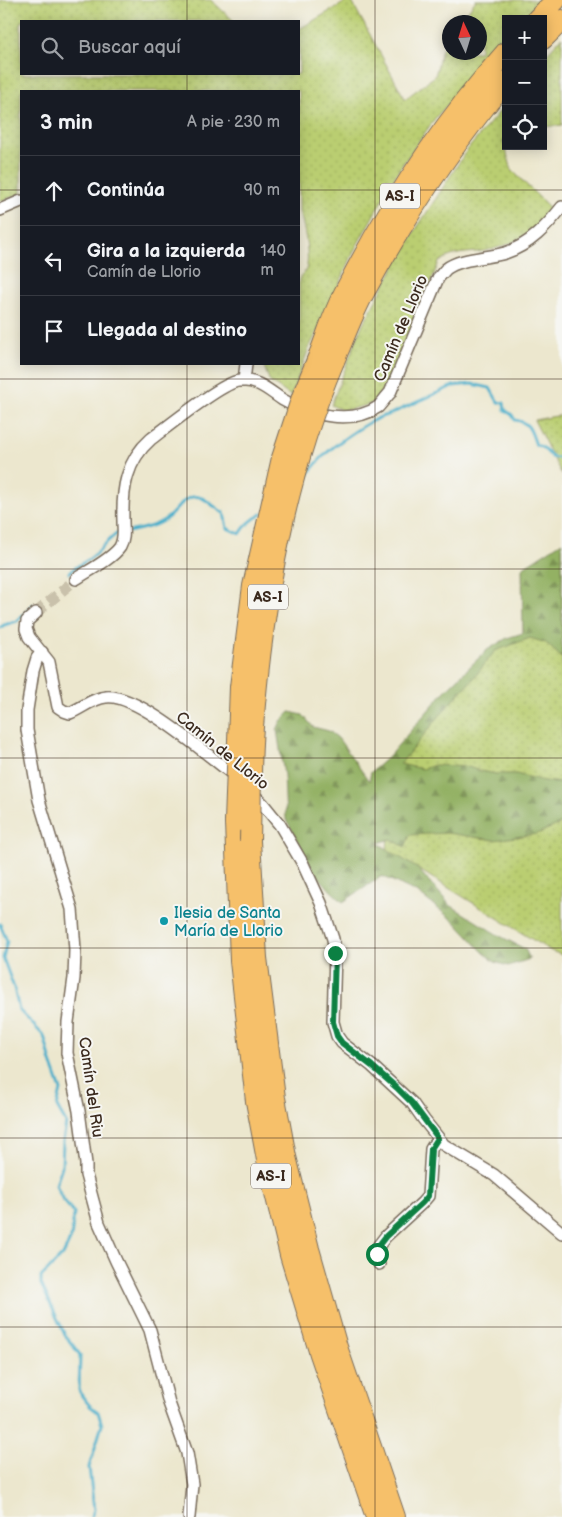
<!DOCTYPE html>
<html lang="es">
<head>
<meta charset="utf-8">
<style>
  :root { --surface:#171b24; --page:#20242c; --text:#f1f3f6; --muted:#9ea1a6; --line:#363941 }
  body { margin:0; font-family:"Balsamiq Sans",sans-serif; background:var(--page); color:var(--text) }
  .controls { position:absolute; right:15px; top:15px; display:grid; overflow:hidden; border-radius:0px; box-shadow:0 2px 12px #0003 }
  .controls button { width:45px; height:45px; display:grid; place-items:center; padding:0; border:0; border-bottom:1px solid var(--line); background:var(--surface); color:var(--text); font:25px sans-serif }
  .compass { position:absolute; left:442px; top:15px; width:45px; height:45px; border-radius:50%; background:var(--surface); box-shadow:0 2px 12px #0003; rotate:356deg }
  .stop { position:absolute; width:15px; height:15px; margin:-11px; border:4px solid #0b8043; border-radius:50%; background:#fff }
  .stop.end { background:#0b8043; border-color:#fff; box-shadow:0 1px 5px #0008 }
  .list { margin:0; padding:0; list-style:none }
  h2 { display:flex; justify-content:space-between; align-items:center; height:65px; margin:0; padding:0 20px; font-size:21px }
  h2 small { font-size:16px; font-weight:400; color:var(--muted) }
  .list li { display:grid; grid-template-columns:32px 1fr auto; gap:15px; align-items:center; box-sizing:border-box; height:70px; padding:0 20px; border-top:1px solid var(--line) }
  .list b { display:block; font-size:19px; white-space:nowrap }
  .list p { margin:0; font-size:16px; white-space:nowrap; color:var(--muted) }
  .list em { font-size:16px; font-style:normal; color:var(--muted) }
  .icon { flex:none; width:28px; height:28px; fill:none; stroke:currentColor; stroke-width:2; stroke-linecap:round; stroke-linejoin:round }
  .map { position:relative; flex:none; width:562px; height:1517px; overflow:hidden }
  .search { position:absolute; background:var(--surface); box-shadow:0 2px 12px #0003; left:20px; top:20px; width:280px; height:55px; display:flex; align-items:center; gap:12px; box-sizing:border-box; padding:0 18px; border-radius:0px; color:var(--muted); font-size:19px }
  .panel { position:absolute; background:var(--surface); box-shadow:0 2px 12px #0003; left:20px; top:90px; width:280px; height:275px; border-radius:0px }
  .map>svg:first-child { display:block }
  .grass { fill:url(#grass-dots); stroke:#7a7c48 }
  .forest { fill:url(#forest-firs); stroke:#676e40 }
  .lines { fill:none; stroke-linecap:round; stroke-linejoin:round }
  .stream { stroke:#4bafca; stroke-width:3 }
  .minor-tunnel { stroke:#c9c1ab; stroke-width:11; stroke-dasharray:11 5.5; stroke-linecap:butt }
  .minor-casing { stroke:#796c5c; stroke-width:14 }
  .motorway-casing { stroke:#796c5c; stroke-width:22 }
  .minor { stroke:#fff; stroke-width:11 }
  .motorway { stroke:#f6c06b; stroke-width:20 }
  .motorway-bridge-casing { stroke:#796c5c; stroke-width:22; stroke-linecap:butt }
  .motorway-bridge { stroke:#f6c06b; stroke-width:20 }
  .route { stroke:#0b8043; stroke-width:6 }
  .grid { fill:none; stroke:#3b2a1e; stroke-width:1; stroke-opacity:0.55 }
  .culture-dot { fill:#0f9aa8; stroke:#f6f6f2; stroke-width:2 }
  .labels { text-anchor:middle; stroke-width:4; stroke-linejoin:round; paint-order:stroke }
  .shield { fill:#f6f6f2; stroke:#73675e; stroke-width:1 }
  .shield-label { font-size:15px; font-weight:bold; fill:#3b2a1e }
  .street-label { font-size:16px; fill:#3b2a1e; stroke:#f6f6f2 }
  .culture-label { font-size:16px; fill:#0d838f; stroke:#f6f6f2; text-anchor:start }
</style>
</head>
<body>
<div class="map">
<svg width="562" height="1517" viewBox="0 0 562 1517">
  <defs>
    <pattern id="grass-dots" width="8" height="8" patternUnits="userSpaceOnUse" patternTransform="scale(1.25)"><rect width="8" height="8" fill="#bace71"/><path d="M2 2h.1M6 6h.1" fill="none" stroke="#a1b161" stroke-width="1.8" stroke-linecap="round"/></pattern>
    <pattern id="forest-firs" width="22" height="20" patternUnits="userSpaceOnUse" patternTransform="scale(1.25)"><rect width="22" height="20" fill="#93b163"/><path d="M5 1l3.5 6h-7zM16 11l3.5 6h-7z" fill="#799051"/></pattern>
  </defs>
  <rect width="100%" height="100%" fill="#f6f6f2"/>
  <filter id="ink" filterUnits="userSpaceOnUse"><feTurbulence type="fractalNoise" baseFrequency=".02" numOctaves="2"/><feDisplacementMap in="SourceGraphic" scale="10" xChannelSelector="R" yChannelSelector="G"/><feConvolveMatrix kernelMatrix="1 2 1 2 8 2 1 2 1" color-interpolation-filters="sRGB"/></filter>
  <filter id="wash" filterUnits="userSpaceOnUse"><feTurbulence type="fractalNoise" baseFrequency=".0096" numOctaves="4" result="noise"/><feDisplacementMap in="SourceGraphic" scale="20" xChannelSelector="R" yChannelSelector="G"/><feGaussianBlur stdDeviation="1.12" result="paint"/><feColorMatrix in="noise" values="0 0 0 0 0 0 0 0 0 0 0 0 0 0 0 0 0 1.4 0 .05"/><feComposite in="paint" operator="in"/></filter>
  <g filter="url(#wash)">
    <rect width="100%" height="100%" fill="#ece7ce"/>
    <path class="grass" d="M0,0H211L234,21H21V74H299V29L349,0H351L405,99L435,76L442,49L449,38L450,52H480V22H460L476,0H543L526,19H506V41L436,117L398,171L356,247L323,320L309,348L291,396L270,382L263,364H299V279C301,276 305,273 306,269C310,258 304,223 299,212V91H21V194L0,201Z
      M562,37V125L543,127V58Z
      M506,104V140L503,141L512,170L552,210C535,233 512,246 484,251C466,254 456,251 439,262L391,383L371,404L343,411L331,405L361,328L406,245L467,150Z
      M562,415V475L534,420Z
      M562,547V955L551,951L387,850L394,761L495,651L523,633L525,566Z"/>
    <path class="forest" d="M562,542V658L546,643L530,638L495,651L473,679L450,703L400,764L422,769L435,765L468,767L480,771L496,774H516L544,781L562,783V823L537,834L494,840L447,833L410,835L405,847L391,839L378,843L418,869L450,905L498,935L525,949L530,959L508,966L495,962L483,952L454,921L418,893L382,876L343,902L331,891L313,870L286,819L284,775L277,730L281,721L290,712L303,715L313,727L329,731L338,738L369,781L371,772L388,757L444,692L487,650L507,638L523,633L522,568Z"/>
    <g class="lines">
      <path class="stream" d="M302,485C315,460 334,445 357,430C367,424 376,417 388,415L453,386L472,384L490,388L498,402L504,403L505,410L512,415L515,420C530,422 531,432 536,445C537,445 544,448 544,449C552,455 549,460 562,457
        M127,532C139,530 157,526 167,518C177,511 186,491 202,498C207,500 218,510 224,513L227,528L240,534C246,524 252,519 262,514
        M69,573C76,566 84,563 92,557C102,549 109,537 120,532
        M0,628L4,625L17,621L33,605
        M0,924L7,941L3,958L14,988L19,1010L44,1036L51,1062L61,1090L57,1107L66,1123L63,1141L62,1166L56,1185L63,1200L74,1213L71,1238L63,1255L41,1277V1284L65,1335L80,1355L79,1390L82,1396L90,1406L98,1412L102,1425L89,1467L94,1510L91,1517"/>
    </g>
  </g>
  <g filter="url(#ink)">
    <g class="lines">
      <path class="minor-tunnel" d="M36,613L76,579"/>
      <defs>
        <path id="minor" d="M0,210L21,201
          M244,381L246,364
          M76,579C88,571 112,559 120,547C125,538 123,530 123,521C122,489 126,461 151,439C167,427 223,382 239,381C258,379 269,391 283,400C308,415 352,425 378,407C382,403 386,397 390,393L438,278C441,275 443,272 446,269C460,258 488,258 505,253C530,245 547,226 562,207
          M36,613L27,621L26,629L29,637L49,662L58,707L64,711L70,713C82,708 93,698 106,697C136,693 205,753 230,772L238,780
          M42,652L37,658L33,671L27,710V730L39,800L72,909L75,950L74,978L68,1022L67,1053L79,1111L86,1164V1175L99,1223L116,1261L150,1330L169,1403L187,1453L192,1484L189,1517
          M250,791L263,804L280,825L303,864L321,903L333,939L335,953L333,1022L337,1036L342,1043L372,1066L412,1103L424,1120L444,1145L494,1175L562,1233
          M379,1264L377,1254L379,1245L386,1236L422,1203L428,1196L431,1149L438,1138"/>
        <path id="motorway" d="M537,19L556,0
          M543,39L562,20
          M319,355C327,335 333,314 343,295C387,208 441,125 506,52
          M334,361C344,338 353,313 365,291C405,217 451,146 506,81
          M235,822L240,961L256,1101L267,1160L290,1255L320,1354L376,1517
          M250,841L257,958L275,1098L286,1157L309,1249L337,1347L395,1517"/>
      </defs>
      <use href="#minor" class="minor-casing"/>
      <use href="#motorway" class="motorway-casing"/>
      <use href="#minor" class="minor"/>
      <use href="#motorway" class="motorway"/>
      <defs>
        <path id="motorway-bridge" d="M235,822L240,687L253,586L282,458L302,397L319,355
          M250,841C251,803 250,764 253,727C263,602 285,477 334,361"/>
      </defs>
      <use href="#motorway-bridge" class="motorway-bridge-casing"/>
      <use href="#motorway-bridge" class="motorway-bridge"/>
    </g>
  </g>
  <g class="lines" filter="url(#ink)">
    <path class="route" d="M335,953L333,1022L337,1036L342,1043L372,1066L397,1088L412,1103L438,1138L431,1149L428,1196L422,1203L386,1236L379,1245L377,1254"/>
  </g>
  <path class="grid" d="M187,0V21M375,0V1517M187,74V91M0,190H21M299,190H562M187,364V1517M0,379H562M0,569H562M0,758H562M0,948H562M0,1138H562M0,1327H562"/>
  <circle class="culture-dot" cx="164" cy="921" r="5"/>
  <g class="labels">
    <g class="shield">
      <rect x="380" y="183.5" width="40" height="25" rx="4"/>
      <rect x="248" y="584.5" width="40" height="25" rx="4"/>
      <rect x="251" y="1163.5" width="40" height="25" rx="4"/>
    </g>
    <g class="shield-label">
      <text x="400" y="201">AS-I</text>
      <text x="268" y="602">AS-I</text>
      <text x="271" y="1181">AS-I</text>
    </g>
    <g class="street-label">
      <text transform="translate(400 328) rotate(-67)" y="6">Camín de Llorio</text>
      <text transform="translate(223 750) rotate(39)" y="6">Camín de Llorio</text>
      <text transform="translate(92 1087) rotate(82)" y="6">Camín del Riu</text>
    </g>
    <g class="culture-label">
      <text x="174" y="918">Ilesia de Santa<tspan x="174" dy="18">María de Llorio</tspan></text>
    </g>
  </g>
</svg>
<div class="controls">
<button>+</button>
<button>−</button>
<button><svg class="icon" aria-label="locate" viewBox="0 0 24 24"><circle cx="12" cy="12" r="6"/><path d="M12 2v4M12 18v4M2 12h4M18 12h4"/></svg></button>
</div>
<svg class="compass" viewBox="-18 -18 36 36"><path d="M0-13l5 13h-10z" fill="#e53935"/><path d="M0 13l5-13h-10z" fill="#9ea1a6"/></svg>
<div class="stop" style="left:377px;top:1254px"></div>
<div class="stop end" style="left:335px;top:953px"></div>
<div class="search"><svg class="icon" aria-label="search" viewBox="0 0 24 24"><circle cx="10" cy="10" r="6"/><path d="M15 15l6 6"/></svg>Buscar aquí</div>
<section class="panel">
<h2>3 min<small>A pie · 230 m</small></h2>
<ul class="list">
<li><svg class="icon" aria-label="ahead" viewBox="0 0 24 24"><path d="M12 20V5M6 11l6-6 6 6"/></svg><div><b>Continúa</b></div><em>90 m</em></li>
<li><svg class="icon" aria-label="left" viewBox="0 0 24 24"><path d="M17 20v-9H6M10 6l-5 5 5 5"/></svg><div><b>Gira a la izquierda</b><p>Camín de Llorio</p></div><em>140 m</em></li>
<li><svg class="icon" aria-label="arrive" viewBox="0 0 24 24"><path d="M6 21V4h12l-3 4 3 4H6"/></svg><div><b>Llegada al destino</b></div></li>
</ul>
</section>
</div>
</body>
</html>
